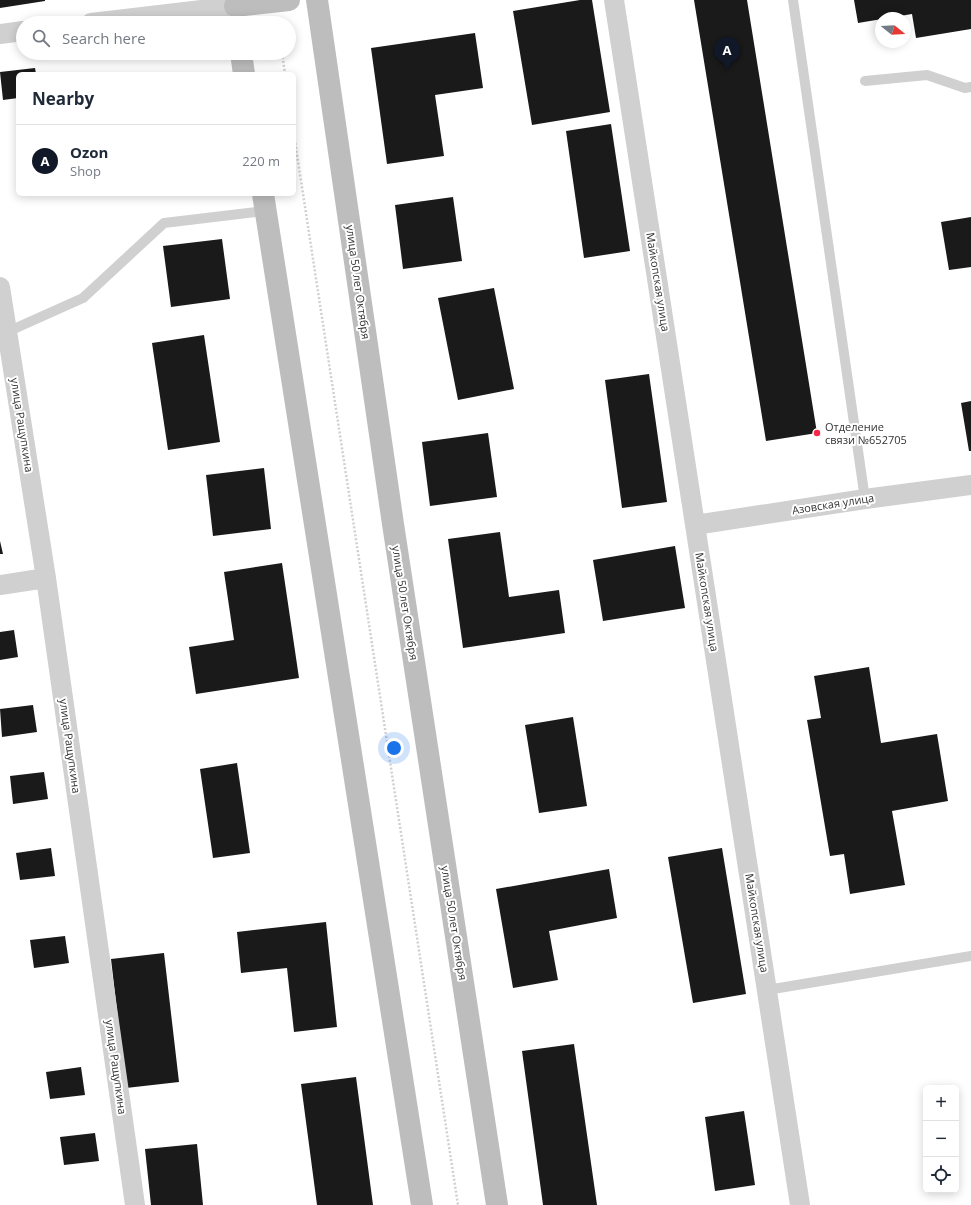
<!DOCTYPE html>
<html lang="en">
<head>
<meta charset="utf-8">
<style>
  :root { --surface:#fff; --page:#f2f2f3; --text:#1f2937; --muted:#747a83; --line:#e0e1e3; --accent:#111827 }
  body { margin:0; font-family:"Open Sans",sans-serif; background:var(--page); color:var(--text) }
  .controls { position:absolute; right:12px; bottom:12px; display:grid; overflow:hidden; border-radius:6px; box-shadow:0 2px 10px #0003 }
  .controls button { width:36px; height:36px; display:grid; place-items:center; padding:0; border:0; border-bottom:1px solid var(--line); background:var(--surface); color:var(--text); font:20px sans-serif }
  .compass { position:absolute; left:875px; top:12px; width:36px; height:36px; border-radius:50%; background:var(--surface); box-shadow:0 2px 10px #0003; rotate:108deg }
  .you { position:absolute; left:394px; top:748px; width:14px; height:14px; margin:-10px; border:3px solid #fff; border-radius:50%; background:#1a73e8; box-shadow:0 0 0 6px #1a73e833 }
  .badge { display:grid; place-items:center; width:26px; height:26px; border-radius:50%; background:var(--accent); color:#fff; font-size:13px; font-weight:700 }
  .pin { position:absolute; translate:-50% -33px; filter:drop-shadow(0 1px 2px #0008) }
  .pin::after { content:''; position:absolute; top:21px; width:14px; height:12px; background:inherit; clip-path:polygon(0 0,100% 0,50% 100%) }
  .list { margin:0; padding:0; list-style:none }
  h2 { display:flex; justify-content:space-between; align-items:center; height:52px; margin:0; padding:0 16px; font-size:17px }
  h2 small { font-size:13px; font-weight:400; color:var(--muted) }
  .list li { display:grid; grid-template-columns:26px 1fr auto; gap:12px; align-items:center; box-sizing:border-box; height:72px; padding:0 16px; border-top:1px solid var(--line) }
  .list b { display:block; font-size:15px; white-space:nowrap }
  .list p { margin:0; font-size:13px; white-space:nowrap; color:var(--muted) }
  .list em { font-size:13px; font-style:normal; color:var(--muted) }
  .icon { flex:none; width:22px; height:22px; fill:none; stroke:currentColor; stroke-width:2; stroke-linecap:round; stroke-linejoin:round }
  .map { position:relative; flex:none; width:971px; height:1205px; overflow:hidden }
  .search { position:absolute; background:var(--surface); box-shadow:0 2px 10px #0003; left:16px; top:16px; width:280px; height:44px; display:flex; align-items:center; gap:10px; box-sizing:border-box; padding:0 14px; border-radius:22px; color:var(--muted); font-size:15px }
  .panel { position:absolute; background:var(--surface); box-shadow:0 2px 10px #0003; left:16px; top:72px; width:280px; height:124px; border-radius:6px }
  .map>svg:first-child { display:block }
  .building { fill:#1a1a1a }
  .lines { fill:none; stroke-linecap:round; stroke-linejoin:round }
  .path { stroke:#d0d0d0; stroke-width:2.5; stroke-dasharray:2 2; stroke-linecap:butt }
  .lane { stroke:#d0d0d0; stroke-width:10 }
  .street { stroke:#d0d0d0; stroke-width:20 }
  .secondary { stroke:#bdbdbd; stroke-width:22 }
  .poi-dot { fill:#f72846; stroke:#fff; stroke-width:1.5 }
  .labels { text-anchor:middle; stroke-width:4; stroke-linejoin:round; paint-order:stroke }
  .street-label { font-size:11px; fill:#333; stroke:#fff }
  .poi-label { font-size:11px; fill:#333; stroke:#fff; text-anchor:start }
</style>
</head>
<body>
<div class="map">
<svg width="971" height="1205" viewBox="0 0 971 1205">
  <rect width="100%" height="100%" fill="#fff"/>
  <path class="building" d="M0,0H45V1L0,8Z
    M580,0H592L610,112L532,125L513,11Z
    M694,0H747L817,433L766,441Z
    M854,0H971V29L916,38L912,14L858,23Z
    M475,33L483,88L435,95L444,156L387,164L371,48Z
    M35,68L36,74H18V98L3,100L0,72Z
    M611,124L630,251L584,258L566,131Z
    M170,194H180V195L170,196Z
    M453,197L462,261L403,269L395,205Z
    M971,217V267L949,270L941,222Z
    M222,239L230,299L171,307L163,246Z
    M494,288L514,389L458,400L438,298Z
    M204,335L220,442L168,450L152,343Z
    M649,374L667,502L622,508L605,380Z
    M971,401V451H969L961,403Z
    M488,433L497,497L430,506L422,442Z
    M264,468L271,529L213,536L206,475Z
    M500,532L509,597L559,590L565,633L463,648L448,539Z
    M0,541L3,554H0Z
    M675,546L685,608L603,621L593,560Z
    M282,563L299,678L196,694L189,647L234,640L224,572Z
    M14,630L18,657L0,660V632Z
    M869,667L881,743L937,734L948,801L892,811L905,885L850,894L844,854L830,856L807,720L821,718L814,676Z
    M33,705L37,732L2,737L0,709Z
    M573,717L587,806L539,813L525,725Z
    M237,763L250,853L213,858L200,769Z
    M44,772L48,799L13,804L10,776Z
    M51,848L55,876L20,880L16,853Z
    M722,848L746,994L693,1003L668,857Z
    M609,869L617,918L549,931L558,980L513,988L496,889Z
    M326,922L337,1027L294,1032L287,968L241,973L237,932Z
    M65,936L69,963L34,968L30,940Z
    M164,953L179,1082L126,1088L111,959Z
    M574,1044L597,1205H543L522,1051Z
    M81,1067L85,1095L50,1099L46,1072Z
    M356,1077L373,1205H317L301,1084Z
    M744,1111L755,1185L715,1191L705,1117Z
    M95,1133L99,1161L64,1165L60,1137Z
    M197,1144L203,1205H151L145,1149Z"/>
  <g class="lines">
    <path class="path" d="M282,53L285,74
      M294,135L458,1205"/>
    <path class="lane" d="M793,0L865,499
      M865,81L927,75L965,88L971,87
      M7,332L83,298L164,223L265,211
      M767,990L971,956"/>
    <path class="street" d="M614,0L800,1205
      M91,23L235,6
      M0,34L23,31
      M0,287L46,578L135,1205
      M695,525L865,499L971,485
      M0,585L46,578"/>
    <path class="secondary" d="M317,0L393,524L497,1205
      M235,6L289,0
      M241,53L244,74
      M263,194L422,1205"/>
  </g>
  <circle class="poi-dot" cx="817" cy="433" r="4"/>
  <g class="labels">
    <g class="street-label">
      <text transform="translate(358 282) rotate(82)" y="4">улица 50 лет Октября</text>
      <text transform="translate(658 282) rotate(81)" y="4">Майкопская улица</text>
      <text transform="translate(22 425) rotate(81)" y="4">улица Ращупкина</text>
      <text transform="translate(833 504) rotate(-9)" y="4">Азовская улица</text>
      <text transform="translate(707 602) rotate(81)" y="4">Майкопская улица</text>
      <text transform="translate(405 603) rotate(81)" y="4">улица 50 лет Октября</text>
      <text transform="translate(70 746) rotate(82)" y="4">улица Ращупкина</text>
      <text transform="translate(454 923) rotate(81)" y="4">улица 50 лет Октября</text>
      <text transform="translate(757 923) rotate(81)" y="4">Майкопская улица</text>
      <text transform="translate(116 1067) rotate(82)" y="4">улица Ращупкина</text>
    </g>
    <g class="poi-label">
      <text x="825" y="431">Отделение<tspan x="825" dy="13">связи №652705</tspan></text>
    </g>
  </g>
</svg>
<div class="controls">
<button>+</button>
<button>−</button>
<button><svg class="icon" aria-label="locate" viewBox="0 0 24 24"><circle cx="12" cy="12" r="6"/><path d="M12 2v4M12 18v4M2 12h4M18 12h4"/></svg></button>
</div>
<svg class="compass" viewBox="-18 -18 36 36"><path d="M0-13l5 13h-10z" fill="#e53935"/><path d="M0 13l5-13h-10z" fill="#747a83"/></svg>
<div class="you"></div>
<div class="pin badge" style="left:727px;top:70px">A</div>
<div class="search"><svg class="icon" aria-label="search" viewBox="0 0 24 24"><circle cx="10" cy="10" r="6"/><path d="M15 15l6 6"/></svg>Search here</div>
<section class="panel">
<h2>Nearby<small></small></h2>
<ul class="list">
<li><span class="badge">A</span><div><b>Ozon</b><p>Shop</p></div><em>220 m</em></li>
</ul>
</section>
</div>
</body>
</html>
